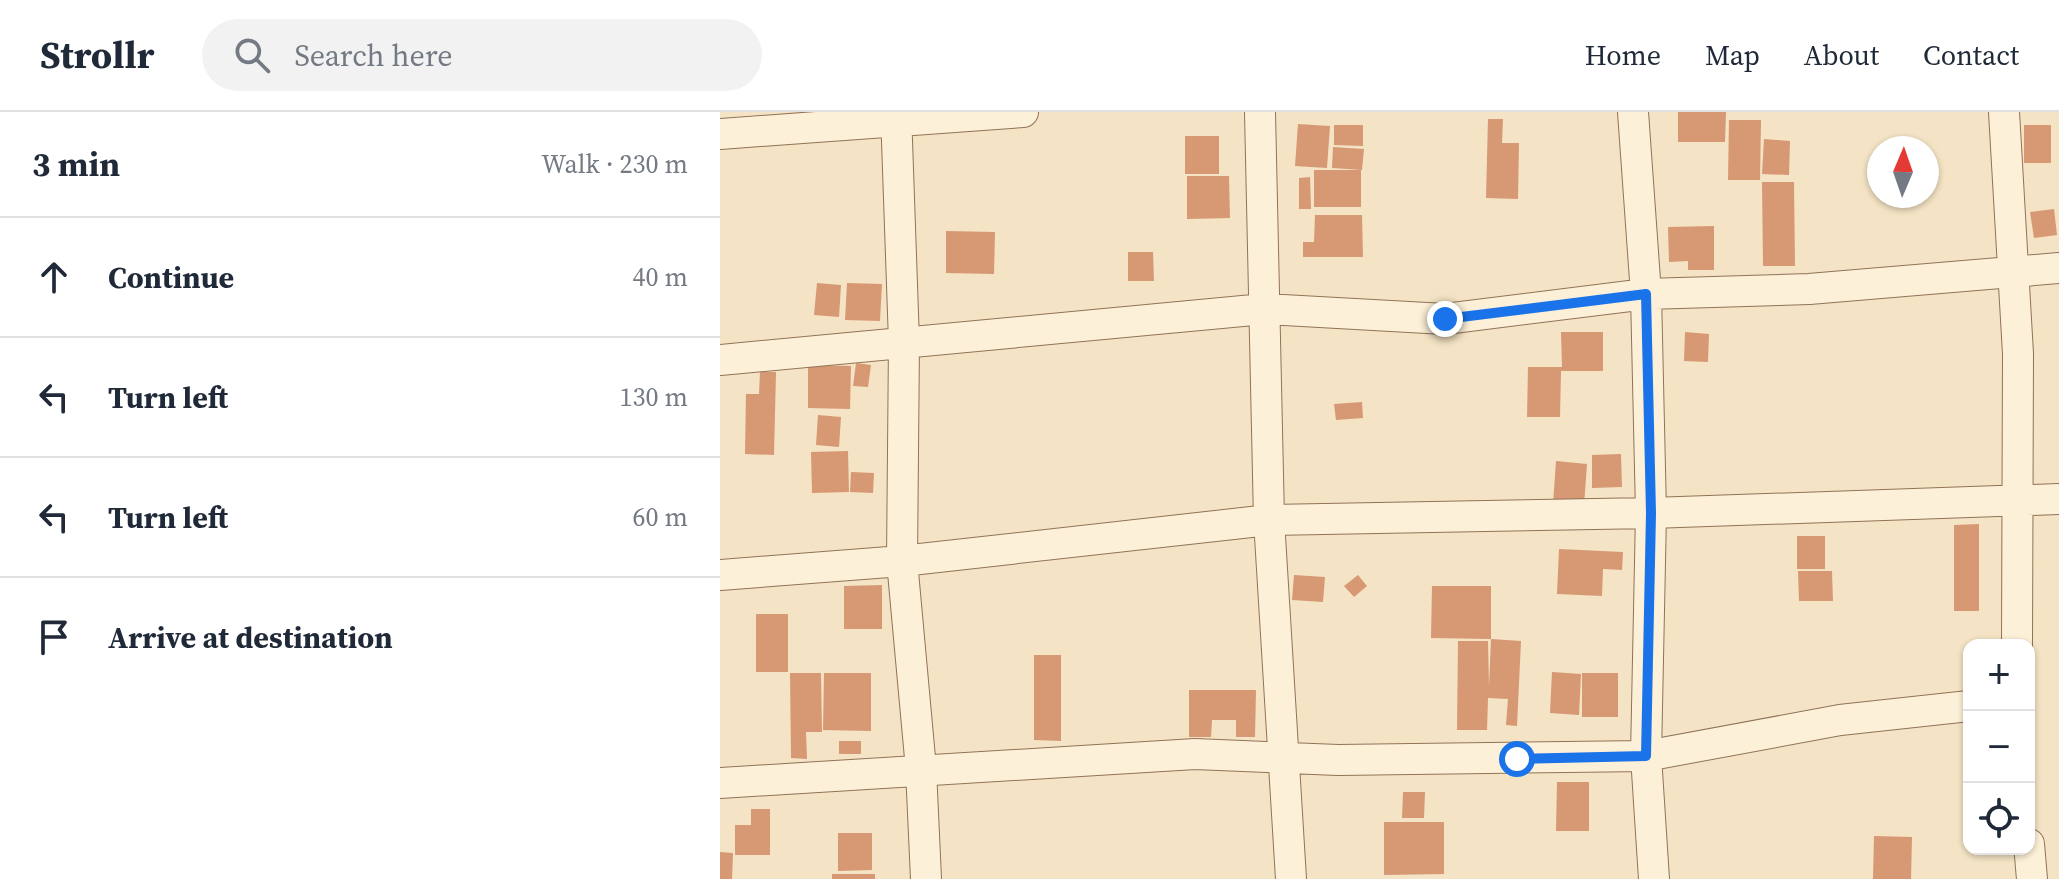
<!DOCTYPE html>
<html lang="en">
<head>
<meta charset="utf-8">
<style>
  :root { --surface:#fff; --page:#f2f2f3; --text:#1f2937; --muted:#747a83; --line:#e0e1e3 }
  body { margin:0; font-family:"Source Serif 4",serif; background:var(--page); color:var(--text) }
  .controls { position:absolute; right:24px; bottom:24px; display:grid; overflow:hidden; border-radius:16px; box-shadow:0 2px 6px #0004 }
  .controls button { width:72px; height:72px; display:grid; place-items:center; padding:0; border:0; border-bottom:2px solid var(--line); background:var(--surface); color:var(--text); font:40px sans-serif }
  .compass { position:absolute; left:1147px; top:24px; width:72px; height:72px; border-radius:50%; background:var(--surface); box-shadow:0 2px 6px #0004; rotate:2deg }
  .stop { position:absolute; width:24px; height:24px; margin:-18px; border:6px solid #1a73e8; border-radius:50%; background:#fff }
  .stop.end { background:#1a73e8; border-color:#fff; box-shadow:0 2px 8px #0008 }
  .list { margin:0; padding:0; list-style:none }
  h2 { display:flex; justify-content:space-between; align-items:center; height:104px; margin:0; padding:0 32px; font-size:34px }
  h2 small { font-size:26px; font-weight:400; color:var(--muted) }
  .list li { display:grid; grid-template-columns:52px 1fr auto; gap:24px; align-items:center; box-sizing:border-box; height:120px; padding:0 32px; border-top:2px solid var(--line) }
  .list b { display:block; font-size:30px; white-space:nowrap }
  .list em { font-size:26px; font-style:normal; color:var(--muted) }
  .icon { flex:none; width:44px; height:44px; fill:none; stroke:currentColor; stroke-width:2; stroke-linecap:round; stroke-linejoin:round }
  .map { position:relative; flex:none; width:1339px; height:767px; overflow:hidden }
  header { display:flex; align-items:center; gap:48px; box-sizing:border-box; height:112px; padding:0 40px; background:var(--surface); border-bottom:2px solid var(--line) }
  header strong { font-size:38px }
  nav { display:flex; gap:44px; margin-inline-start:auto; font-size:28px }
  .search { width:560px; height:72px; background:var(--page); display:flex; align-items:center; gap:20px; box-sizing:border-box; padding:0 28px; border-radius:44px; color:var(--muted); font-size:30px }
  main { display:flex }
  aside { flex:1; background:var(--surface) }
  .map>svg:first-child { display:block }
  .building { fill:#d79874 }
  .lines { fill:none; stroke-linecap:round; stroke-linejoin:round }
  .minor-casing { stroke:#917357; stroke-width:32 }
  .minor { stroke:#fdf0d8; stroke-width:30 }
  .route { stroke:#1a73e8; stroke-width:10 }
</style>
</head>
<body>
<header>
<strong>Strollr</strong>
<div class="search"><svg class="icon" aria-label="search" viewBox="0 0 24 24"><circle cx="10" cy="10" r="6"/><path d="M15 15l6 6"/></svg>Search here</div>
<nav><a>Home</a><a>Map</a><a>About</a><a>Contact</a></nav>
</header>
<main>
<aside>
<h2>3 min<small>Walk · 230 m</small></h2>
<ul class="list">
<li><svg class="icon" aria-label="ahead" viewBox="0 0 24 24"><path d="M12 20V5M6 11l6-6 6 6"/></svg><div><b>Continue</b></div><em>40 m</em></li>
<li><svg class="icon" aria-label="left" viewBox="0 0 24 24"><path d="M17 20v-9H6M10 6l-5 5 5 5"/></svg><div><b>Turn left</b></div><em>130 m</em></li>
<li><svg class="icon" aria-label="left" viewBox="0 0 24 24"><path d="M17 20v-9H6M10 6l-5 5 5 5"/></svg><div><b>Turn left</b></div><em>60 m</em></li>
<li><svg class="icon" aria-label="arrive" viewBox="0 0 24 24"><path d="M6 21V4h12l-3 4 3 4H6"/></svg><div><b>Arrive at destination</b></div></li>
</ul>
</aside>
<div class="map">
<svg width="1339" height="767" viewBox="0 0 1339 767">
  <rect width="100%" height="100%" fill="#f4e3c4"/>
  <path class="building" d="M958,0H1006L1005,30H958Z
    M768,7H783L782,31H799L798,87L766,86Z
    M1009,8H1041L1040,68H1008Z
    M578,12L610,14L607,56L575,54Z
    M614,13H643V34L614,33Z
    M1304,13H1331V51H1304Z
    M465,24H499V62H465Z
    M1044,27L1070,29L1069,63L1042,62Z
    M613,35L644,37L642,58L612,56Z
    M594,58H641V95H594Z
    M467,64H509L510,106L467,107Z
    M590,65L591,97H579V66Z
    M1042,70H1074L1075,154H1043Z
    M1334,97L1337,123L1314,126L1310,100Z
    M595,103H642L643,145H583V130H594Z
    M994,114V158H968V149L949,150L948,115Z
    M226,119L275,120L274,162L226,161Z
    M408,140H433L434,169H408Z
    M97,171L121,173L119,205L94,203Z
    M127,171L162,172L160,209L125,208Z
    M841,220H883V259H841L840,305H807L808,255H842Z
    M965,220L989,222L988,250L964,249Z
    M136,251L151,253L148,275L133,274Z
    M88,253L131,254L130,297L88,296Z
    M40,260H56L54,343L25,342L26,282H39Z
    M642,290L643,306L616,308L614,292Z
    M98,303L121,305L119,335L96,333Z
    M128,339L129,380L92,381L91,340Z
    M901,342L902,375L872,376V343Z
    M836,349L867,352L864,394L833,392Z
    M131,360L154,361L153,381L130,380Z
    M1259,412V499H1234V413Z
    M1077,424H1105V457H1077Z
    M839,437L903,440L902,458L883,457L882,484L837,482Z
    M1078,459H1112L1113,489H1079Z
    M574,463L605,465L603,490L572,488Z
    M638,463L647,474L634,485L624,474Z
    M162,473V517H124V474Z
    M712,474H771V527L711,526Z
    M36,502H68V560H36Z
    M771,527L801,529L797,614L786,613L788,587L768,586L767,618H737L738,529H768L769,575Z
    M314,543H341V629L314,628Z
    M832,560L861,562L859,603L830,601Z
    M70,561H101L102,620H86L87,647L71,646Z
    M104,561H151V619L103,618Z
    M862,561H898V605H862Z
    M469,578H536L535,625H516V608H492L491,625H469Z
    M119,629H141V642H119Z
    M837,670H869V719H836Z
    M683,680H705L704,706H682Z
    M31,697H50V743H15V713H31Z
    M664,710H724V762L664,763Z
    M118,721H152V758L118,759Z
    M1154,724L1192,725L1191,767H1153Z
    M0,740L13,741L12,767H0Z
    M112,762H155V767H112Z"/>
  <g class="lines">
    <defs>
      <path id="minor" d="M176,0L184,230L182,449L201,657L206,767
        M540,0L549,408L571,767
        M913,0L926,182L931,401L926,644L934,767
        M1284,0L1298,242L1297,533
        M0,22L303,0
        M0,248L544,197L725,207L926,182L1089,177L1339,156
        M0,463L182,449L549,408L931,401L1339,387
        M0,671L475,642L618,648L926,644L1120,608L1249,594
        M1309,732L1312,767"/>
    </defs>
    <use href="#minor" class="minor-casing"/>
    <use href="#minor" class="minor"/>
  </g>
  <g class="lines">
    <path class="route" d="M725,207L926,182L931,401L926,644L797,647"/>
  </g>
</svg>
<div class="controls">
<button>+</button>
<button>−</button>
<button><svg class="icon" aria-label="locate" viewBox="0 0 24 24"><circle cx="12" cy="12" r="6"/><path d="M12 2v4M12 18v4M2 12h4M18 12h4"/></svg></button>
</div>
<svg class="compass" viewBox="-18 -18 36 36"><path d="M0-13l5 13h-10z" fill="#e53935"/><path d="M0 13l5-13h-10z" fill="#747a83"/></svg>
<div class="stop" style="left:797px;top:647px"></div>
<div class="stop end" style="left:725px;top:207px"></div>
</div>
</main>
</body>
</html>
